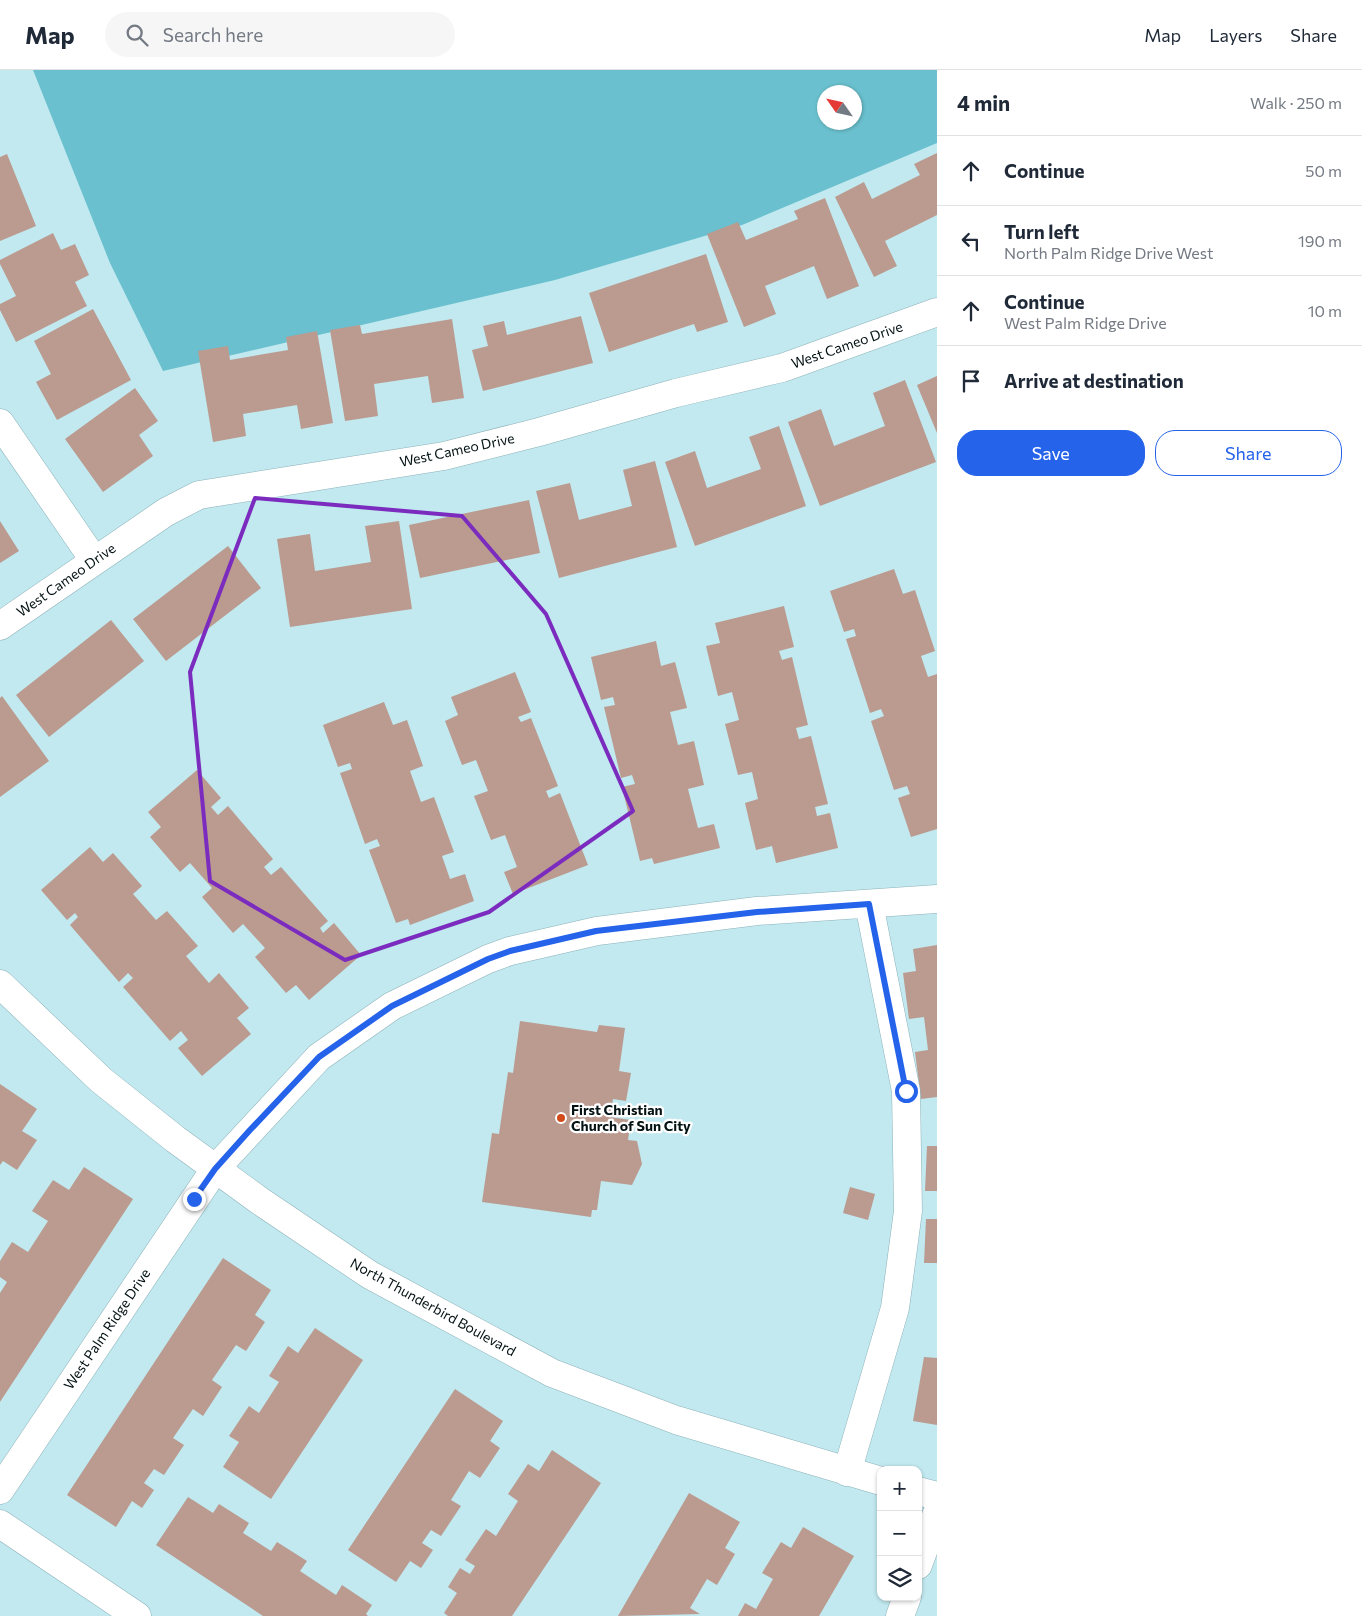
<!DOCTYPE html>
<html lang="en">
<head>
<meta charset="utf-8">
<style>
  :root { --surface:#fff; --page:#f6f6f7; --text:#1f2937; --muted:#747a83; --line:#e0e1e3; --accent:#2563eb }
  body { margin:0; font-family:Commissioner,sans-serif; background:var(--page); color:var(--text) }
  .controls { position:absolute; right:15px; bottom:15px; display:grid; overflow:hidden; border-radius:10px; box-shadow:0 1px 4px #0004 }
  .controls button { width:45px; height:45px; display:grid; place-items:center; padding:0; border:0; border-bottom:1px solid var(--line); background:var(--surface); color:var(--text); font:25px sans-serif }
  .compass { position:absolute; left:817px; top:15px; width:45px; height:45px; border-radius:50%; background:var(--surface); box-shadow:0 1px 4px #0004; rotate:304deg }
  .stop { position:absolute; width:15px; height:15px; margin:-11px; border:4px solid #2563eb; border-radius:50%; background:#fff }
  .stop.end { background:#2563eb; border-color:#fff; box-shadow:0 1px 5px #0008 }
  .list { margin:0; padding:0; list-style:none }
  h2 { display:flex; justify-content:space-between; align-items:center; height:65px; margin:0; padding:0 20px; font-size:21px }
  h2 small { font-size:16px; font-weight:400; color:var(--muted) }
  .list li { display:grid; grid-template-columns:32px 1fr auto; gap:15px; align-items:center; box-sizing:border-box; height:70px; padding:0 20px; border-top:1px solid var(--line) }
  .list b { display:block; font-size:19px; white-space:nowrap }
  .list p { margin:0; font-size:16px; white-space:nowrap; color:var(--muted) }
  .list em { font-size:16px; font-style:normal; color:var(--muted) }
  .actions { display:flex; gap:10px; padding:15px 20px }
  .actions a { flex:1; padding:11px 0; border:1px solid var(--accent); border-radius:20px; text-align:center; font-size:18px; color:var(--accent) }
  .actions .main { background:var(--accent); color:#fff }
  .icon { flex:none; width:28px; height:28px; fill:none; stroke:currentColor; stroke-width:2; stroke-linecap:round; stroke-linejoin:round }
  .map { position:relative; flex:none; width:937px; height:1546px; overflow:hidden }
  header { display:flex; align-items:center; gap:30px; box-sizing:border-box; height:70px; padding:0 25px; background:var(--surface); border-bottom:1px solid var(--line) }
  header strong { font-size:24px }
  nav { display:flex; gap:28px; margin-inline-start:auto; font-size:18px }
  .search { width:350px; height:45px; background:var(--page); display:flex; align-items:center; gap:12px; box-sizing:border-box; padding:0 18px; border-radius:28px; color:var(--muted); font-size:19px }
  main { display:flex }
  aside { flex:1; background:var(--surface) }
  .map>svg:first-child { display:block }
  .green { fill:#6ac0ce; fill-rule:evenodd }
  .building { fill:#bb9a8f }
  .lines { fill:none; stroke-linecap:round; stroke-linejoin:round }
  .minor-casing { stroke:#8cb2b9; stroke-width:29 }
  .minor { stroke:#fff; stroke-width:28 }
  .route { stroke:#2563eb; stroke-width:6 }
  .marked { fill:none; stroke:#7b2cbf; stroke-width:4; stroke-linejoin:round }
  .poi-dot { fill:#d24b1a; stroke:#fff; stroke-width:2 }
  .labels { text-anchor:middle; stroke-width:4.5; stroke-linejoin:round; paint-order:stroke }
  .street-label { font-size:14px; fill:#041214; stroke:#fff }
  .poi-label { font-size:14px; font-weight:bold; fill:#041214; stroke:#fff; text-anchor:start }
</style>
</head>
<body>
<header>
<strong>Map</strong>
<div class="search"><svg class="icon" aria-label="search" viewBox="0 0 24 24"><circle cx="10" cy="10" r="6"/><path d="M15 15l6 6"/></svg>Search here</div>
<nav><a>Map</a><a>Layers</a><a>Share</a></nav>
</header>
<main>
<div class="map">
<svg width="937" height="1546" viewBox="0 0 937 1546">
  <rect width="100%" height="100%" fill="#c1e9ef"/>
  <path class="green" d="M33,0H937V73L742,155L555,210L163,301L110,193ZM824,22H854V52H824Z"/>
  <path class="building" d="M937,83V145L885,171L897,196L874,207L835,127L864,112L872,129L920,105L914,94Z
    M7,84L36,156L0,171V87Z
    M825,128L859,216L827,229L814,196L765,216L776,244L744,257L707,164L738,152L746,170L798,149L794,141Z
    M53,163L61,180L75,174L89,205L75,212L87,236L16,272L0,240V234L16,226L0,194V190Z
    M706,184L728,252L697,262L694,254L609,282L589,223Z
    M93,239L131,310L57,350L36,312L51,304L34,271Z
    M581,246L593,293L483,321L472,280L488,276L483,256L504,251L507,265Z
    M452,249L464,328L432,333L428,306L374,314L378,346L345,351L330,260L360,255L362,264Z
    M317,261L333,353L301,359L297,335L243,344L246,366L213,372L198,281L228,276L230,290L288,280L286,267Z
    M937,306V363L917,315Z
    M905,310L936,392L820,436L788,352L821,339L834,376L885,356L873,323Z
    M135,318L158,351L139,365L153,386L103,422L65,369Z
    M779,356L806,436L695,476L665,392L695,381L707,418L761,399L749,367Z
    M655,391L677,477L559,508L536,421L570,413L579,450L632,436L623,400Z
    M529,430L540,483L420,508L409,455Z
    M0,451L19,481L0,493Z
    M399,451L412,539L290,557L277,469L310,464L315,501L371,492L365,456Z
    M228,476L261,518L166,591L133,549Z
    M894,499L903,524L915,520L935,581L921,586L928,607L937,604V759L911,767L898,728L910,724L907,716L894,720L871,651L884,646L881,639L870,643L846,569L856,566L854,559L844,562L830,521Z
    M784,536L794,577L779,581L782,590L792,587L808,655L796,658L799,669L811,666L828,734L815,737L817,746L830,743L838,778L776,793L772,776L756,780L745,733L758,729L752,702L738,705L725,654L739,650L732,622L718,626L706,576L720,573L715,553Z
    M111,550L144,591L49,667L16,625Z
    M656,571L661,596L675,592L687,638L670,642L678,675L694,671L704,715L688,719L698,758L714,754L720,778L654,794L652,788L640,791L622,717L635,714L632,705L621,708L604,637L615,635L613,627L601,630L591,587Z
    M515,602L531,642L518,647L521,652L531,648L558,716L546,721L549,728L560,723L588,795L513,824L504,802L517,797L505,765L491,770L474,726L488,721L476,690L462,695L445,651L458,645L451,627Z
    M2,626L49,691L0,727V628Z
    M384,632L393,655L407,650L423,696L410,701L421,732L434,727L454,782L442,786L450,809L465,804L474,831L410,855L408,849L396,853L369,780L380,776L377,769L365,774L340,703L352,699L350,693L338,697L323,655Z
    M197,700L221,728L211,737L218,745L228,736L273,789L264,797L271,805L281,797L328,851L320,858L323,863L334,853L361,885L309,930L296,915L286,923L255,887L265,878L243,854L233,863L202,827L212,818L190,793L180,802L150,767L161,757L148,742Z
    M90,777L103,792L113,783L142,816L133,824L156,850L167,841L198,876L186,886L209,913L219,903L249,938L237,948L251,964L202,1006L178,978L188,970L181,961L170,971L123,917L133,908L128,903L119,912L70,855L78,847L75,843L67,850L41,820Z
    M937,875V1027L921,1029L915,982L928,980L924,947L909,949L903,903L916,901L913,879Z
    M520,951L597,962L599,955L625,958L619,1001L631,1003L626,1031L613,1029L610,1047L631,1050L628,1070L637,1071L642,1094L632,1115L601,1111L597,1140H592L591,1147L482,1132L492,1063L499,1064L508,1002L513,1003Z
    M0,1014L37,1039L22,1061L37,1070L17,1100L3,1091L0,1095Z
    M927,1076H937V1121H925Z
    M84,1097L133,1129L0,1332V1223L7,1212L0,1207V1191L12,1172L28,1182L48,1151L32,1141L53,1110L69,1120Z
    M850,1117L875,1124L868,1150L843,1143Z
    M926,1149H937V1193H924Z
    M223,1188L271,1220L255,1245L265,1252L246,1281L236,1275L212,1310L222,1317L203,1346L193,1339L173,1368L184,1375L164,1405L154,1399L144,1413L154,1420L142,1438L132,1431L116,1457L67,1425Z
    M315,1258L363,1290L271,1429L223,1397L239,1372L229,1366L249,1336L259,1343L279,1312L269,1306L288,1276L298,1283Z
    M924,1287L937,1288V1355L913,1351Z
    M455,1319L503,1351L490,1371L500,1378L480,1408L469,1401L451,1430L461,1436L441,1466L431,1460L422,1473L433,1480L421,1498L410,1491L396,1512L348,1480Z
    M552,1380L601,1413L512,1546H448L444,1543L457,1523L448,1517L460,1498L470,1504L475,1496L465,1490L486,1459L496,1466L518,1431L508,1424L528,1394L539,1401Z
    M689,1423L740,1452L725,1478L735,1484L717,1515L707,1509L690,1538L700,1544L618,1546Z
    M188,1427L213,1443L219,1434L249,1453L243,1463L271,1481L277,1472L307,1491L300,1501L336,1525L342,1515L372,1535L366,1544L368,1546H263L156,1475Z
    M803,1457L854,1486L819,1546H738L745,1533L756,1539L773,1509L762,1503L781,1472L791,1478Z"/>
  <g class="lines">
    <defs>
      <path id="minor" d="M0,353L94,490
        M0,556L166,442L199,425L444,386L539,362L676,323L782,298L937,242
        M0,914L101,1010L175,1069L260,1131L370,1205L552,1303L676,1350L881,1411
        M847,1402L895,1238L908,1141L906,1021L869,834
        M0,1420L215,1099L319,987L392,936L488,889L510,881L597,861L757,841L937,829
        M918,1421L937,1426
        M0,1454L137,1546
        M918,1495L937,1443
        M900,1546L907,1527"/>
    </defs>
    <use href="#minor" class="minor-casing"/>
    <use href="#minor" class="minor"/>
  </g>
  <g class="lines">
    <path class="route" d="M194,1129L215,1099L250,1060L319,987L392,936L488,889L510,881L596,861L757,842L869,834L906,1021"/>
  </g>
  <path class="marked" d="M255,428L462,446L546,544L633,741L489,842L345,890L210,811L190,602Z"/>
  <circle class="poi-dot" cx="561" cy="1048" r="5"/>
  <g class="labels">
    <g class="street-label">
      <text transform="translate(847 275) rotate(-19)" y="5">West Cameo Drive</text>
      <text transform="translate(457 380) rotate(-12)" y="5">West Cameo Drive</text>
      <text transform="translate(66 510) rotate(-35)" y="5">West Cameo Drive</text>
      <text transform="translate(433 1237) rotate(29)" y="5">North Thunderbird Boulevard</text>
      <text transform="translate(107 1259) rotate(-56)" y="5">West Palm Ridge Drive</text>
    </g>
    <g class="poi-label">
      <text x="571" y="1045">First Christian<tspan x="571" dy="16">Church of Sun City</tspan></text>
    </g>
  </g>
</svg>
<div class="controls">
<button>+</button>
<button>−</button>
<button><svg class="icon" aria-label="layers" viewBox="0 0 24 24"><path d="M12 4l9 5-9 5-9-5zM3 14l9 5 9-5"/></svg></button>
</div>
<svg class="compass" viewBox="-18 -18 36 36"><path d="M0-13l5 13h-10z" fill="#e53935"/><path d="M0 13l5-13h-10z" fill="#747a83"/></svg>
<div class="stop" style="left:906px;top:1021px"></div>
<div class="stop end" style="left:194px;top:1129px"></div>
</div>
<aside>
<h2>4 min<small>Walk · 250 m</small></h2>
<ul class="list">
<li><svg class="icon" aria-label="ahead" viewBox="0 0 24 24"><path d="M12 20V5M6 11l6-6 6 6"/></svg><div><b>Continue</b></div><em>50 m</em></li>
<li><svg class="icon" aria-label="left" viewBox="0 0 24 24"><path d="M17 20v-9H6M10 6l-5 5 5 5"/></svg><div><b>Turn left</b><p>North Palm Ridge Drive West</p></div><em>190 m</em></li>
<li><svg class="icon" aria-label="ahead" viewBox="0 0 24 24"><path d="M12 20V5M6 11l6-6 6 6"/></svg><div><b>Continue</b><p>West Palm Ridge Drive</p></div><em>10 m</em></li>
<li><svg class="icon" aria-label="arrive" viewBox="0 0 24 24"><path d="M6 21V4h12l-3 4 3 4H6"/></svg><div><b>Arrive at destination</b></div></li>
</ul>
<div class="actions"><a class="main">Save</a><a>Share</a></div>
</aside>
</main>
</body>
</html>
